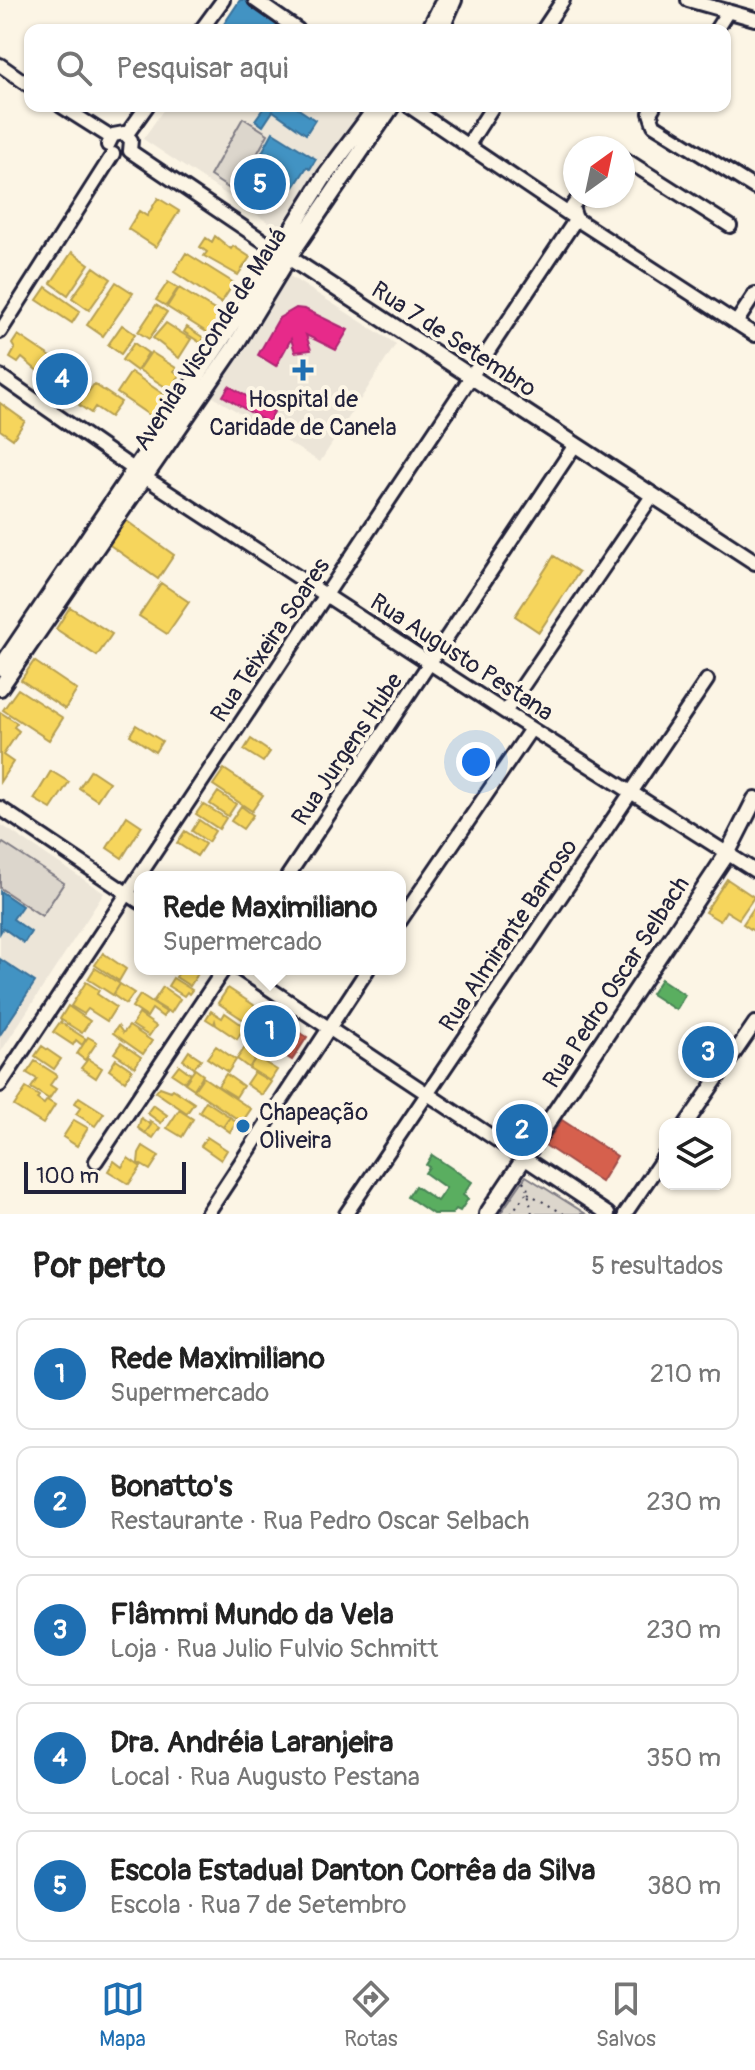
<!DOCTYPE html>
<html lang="pt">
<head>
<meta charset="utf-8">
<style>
  :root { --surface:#fff; --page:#f6f6f6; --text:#222; --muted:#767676; --line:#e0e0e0; --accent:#1f6fb2 }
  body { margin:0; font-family:Pangolin,sans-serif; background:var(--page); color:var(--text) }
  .controls { position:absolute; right:24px; bottom:24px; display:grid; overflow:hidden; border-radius:16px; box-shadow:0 2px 6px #0004 }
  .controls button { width:72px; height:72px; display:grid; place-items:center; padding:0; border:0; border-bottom:2px solid var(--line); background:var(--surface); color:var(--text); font:40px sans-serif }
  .compass { position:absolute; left:563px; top:136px; width:72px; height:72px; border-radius:50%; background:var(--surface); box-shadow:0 2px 6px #0004; rotate:33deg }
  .scale { position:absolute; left:24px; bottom:20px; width:162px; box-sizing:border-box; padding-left:8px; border:4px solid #22223b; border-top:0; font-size:22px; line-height:28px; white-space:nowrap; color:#22223b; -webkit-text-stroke:6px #fcf5e5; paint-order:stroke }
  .you { position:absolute; left:476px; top:762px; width:28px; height:28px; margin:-20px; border:6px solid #fff; border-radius:50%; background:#1a73e8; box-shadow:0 0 0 12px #1a73e833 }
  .badge { display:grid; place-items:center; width:52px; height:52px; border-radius:50%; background:var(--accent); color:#fff; font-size:26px; font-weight:700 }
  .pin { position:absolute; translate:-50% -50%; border:4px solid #fff; box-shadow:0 2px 8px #0006 }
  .popup { position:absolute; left:134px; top:871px; width:272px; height:104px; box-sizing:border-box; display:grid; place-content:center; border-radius:16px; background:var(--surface); filter:drop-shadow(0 2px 6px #0005); font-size:26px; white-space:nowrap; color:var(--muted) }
  .popup b { font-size:30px; color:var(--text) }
  .popup::after { content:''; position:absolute; left:50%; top:100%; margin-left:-16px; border:16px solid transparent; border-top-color:var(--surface) }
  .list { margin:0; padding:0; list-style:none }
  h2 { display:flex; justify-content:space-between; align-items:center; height:104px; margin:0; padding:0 32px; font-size:34px }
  h2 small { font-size:26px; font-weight:400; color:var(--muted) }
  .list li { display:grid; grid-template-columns:52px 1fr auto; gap:24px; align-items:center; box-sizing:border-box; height:112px; margin:0 16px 16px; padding:0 16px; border:2px solid var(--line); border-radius:16px }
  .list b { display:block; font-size:30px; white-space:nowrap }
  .list p { margin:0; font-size:26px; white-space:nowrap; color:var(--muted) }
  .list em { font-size:26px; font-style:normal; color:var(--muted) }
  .icon { flex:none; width:44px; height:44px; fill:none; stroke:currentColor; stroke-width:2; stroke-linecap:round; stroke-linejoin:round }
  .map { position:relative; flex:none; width:755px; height:1214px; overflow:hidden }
  .search { position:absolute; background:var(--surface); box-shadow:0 2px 6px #0004; left:24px; right:24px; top:24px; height:88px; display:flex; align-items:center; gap:20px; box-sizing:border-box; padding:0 28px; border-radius:16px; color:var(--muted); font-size:30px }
  .sheet { height:744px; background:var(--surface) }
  nav { display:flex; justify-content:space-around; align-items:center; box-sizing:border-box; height:112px; border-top:2px solid var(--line); background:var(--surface); font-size:22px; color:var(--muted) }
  nav a { display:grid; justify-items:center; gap:4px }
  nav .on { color:var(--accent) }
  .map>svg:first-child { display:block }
  .built { fill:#ece5d8 }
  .green { fill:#dcd6cc; stroke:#7f7c84; stroke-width:2 }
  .homes { fill:#f6d55c; stroke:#b69f52; stroke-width:2 }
  .shops { fill:#d6604d; stroke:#a04d48; stroke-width:2 }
  .schools { fill:#4393c3; stroke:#39719a; stroke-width:2 }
  .health { fill:#e7298a; stroke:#ac2772; stroke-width:2 }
  .public { fill:#5aae61; stroke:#498456; stroke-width:2 }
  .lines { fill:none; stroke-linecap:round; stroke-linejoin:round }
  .minor-casing { stroke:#22223b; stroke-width:18 }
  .major-casing { stroke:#22223b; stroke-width:20 }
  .path { stroke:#22223b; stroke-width:2; stroke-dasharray:2 6; stroke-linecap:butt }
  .minor { stroke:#fcf5e5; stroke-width:12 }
  .major { stroke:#fcf5e5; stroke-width:14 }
  .poi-dot { fill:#1f6fb2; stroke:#fcf5e5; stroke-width:3 }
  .labels { text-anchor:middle; stroke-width:8; stroke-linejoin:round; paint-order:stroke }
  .street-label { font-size:24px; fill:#22223b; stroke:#fcf5e5 }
  .poi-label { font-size:24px; fill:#22223b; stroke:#fcf5e5 }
</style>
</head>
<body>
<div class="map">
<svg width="755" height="1214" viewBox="0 0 755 1214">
  <rect width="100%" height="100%" fill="#fcf5e5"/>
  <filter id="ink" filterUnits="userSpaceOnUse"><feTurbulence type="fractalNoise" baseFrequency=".0125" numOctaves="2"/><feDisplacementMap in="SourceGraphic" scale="16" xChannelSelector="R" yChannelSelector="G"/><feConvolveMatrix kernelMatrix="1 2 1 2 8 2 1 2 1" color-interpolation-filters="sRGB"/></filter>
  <g filter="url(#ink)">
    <path class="built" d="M166,106H363L278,229L143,139Z
      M288,275L396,344L320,462L210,395Z
      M0,824L104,893L0,1053Z"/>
    <path class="green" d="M243,118L268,134L236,193L210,176Z
      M3,843L64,883L42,916L0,888V847Z
      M526,1176L586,1214H500Z"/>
    <path class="homes" d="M158,198L179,211L156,247L128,229L139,211L147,216Z
      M215,236L231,249L233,246L250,257L238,275L204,256L207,252L200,247L206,238L212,242Z
      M72,252L89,264L68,295L51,283Z
      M186,253L234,283L221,303L174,272Z
      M94,267L111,279L89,310L72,298Z
      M116,282L133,293L103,336L87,325Z
      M168,282L178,288L166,306L156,300Z
      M46,287L80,311L72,323L37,300Z
      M179,288L221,314L208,333L167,307Z
      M156,305L167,312L149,339L138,332Z
      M166,323L191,339L179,358L153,338Z
      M122,325L135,334L121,354L108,345Z
      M187,327L204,338L201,343L184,332Z
      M18,335L51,357L40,373L22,358L18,363L10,358L15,349L12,344Z
      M134,343L148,353L137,371L122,360Z
      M151,352L176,368L174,371L180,375L170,390L139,370Z
      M55,359L84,379L70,399L41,379Z
      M131,372L166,396L152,417L117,393Z
      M94,384L121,402L110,417L95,407L91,413L79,405Z
      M0,403L25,421L13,439L0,430Z
      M124,519L174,555L158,579L107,543Z
      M554,556L579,572L539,632L515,616Z
      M161,583L189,602L167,634L139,616Z
      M70,607L112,634L97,656L56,629Z
      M34,661L77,690L65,709L21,680Z
      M18,689L63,718L49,740L3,710Z
      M0,712L17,723L14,727L19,731L3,755L13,762L0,782Z
      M136,725L162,741L155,752L130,735Z
      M251,739L270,752L263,762L244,750Z
      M224,769L263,795L252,811L213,785Z
      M91,770L109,782L97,800L79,788Z
      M51,771L69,782L51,809L34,799Z
      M218,792L236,804L228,816L210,804Z
      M203,804L226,818L219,829L196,814Z
      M241,806L253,815L243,829L231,821Z
      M127,816L142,826L122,858L107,848Z
      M199,820L215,831L208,842L192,831Z
      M185,831L205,844L197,856L177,843Z
      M727,879L754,897L739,919L726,911L720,921L705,912Z
      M755,906V932L743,924Z
      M103,953L126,969L119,981L95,965Z
      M95,968L120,984L113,995L88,979Z
      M182,969H201L190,986L176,977Z
      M173,978L192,990L189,994L187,992L184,996L168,986Z
      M86,982L99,990L97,994L116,1007L107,1021L88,1009L84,1014L71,1006Z
      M120,984L134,993L126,1004L113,995Z
      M163,987L180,999L171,1013L153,1002Z
      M228,988L263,1011L253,1026L218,1003Z
      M140,995L166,1012L163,1017L152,1009L147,1017L132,1007Z
      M68,1006L90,1021L82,1033L60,1019Z
      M211,1011L222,1018L225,1013L245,1027L237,1039L216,1025L215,1021L214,1024L206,1019Z
      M139,1014L156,1026L149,1036L132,1025Z
      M60,1022L86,1039L82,1045L76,1040L73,1045L53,1032Z
      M118,1026L123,1033L129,1026L152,1041L143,1054L113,1033Z
      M245,1027L251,1031L246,1038L240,1034Z
      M88,1037L97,1042L85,1060L77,1054Z
      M121,1043L141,1057L135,1067L114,1053Z
      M42,1046L61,1059L54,1069L35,1056Z
      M216,1046L236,1060L228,1072L207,1058Z
      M246,1046L258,1054L249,1068L237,1059Z
      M189,1051L201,1059L194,1068L183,1060Z
      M256,1057L277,1070L270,1081L249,1068Z
      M88,1059L102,1068L96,1078L81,1068Z
      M116,1059L132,1070L125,1081L109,1070Z
      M35,1061L57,1075L50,1085L56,1089L49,1099L31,1088L37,1079L27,1073Z
      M179,1065L191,1074L184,1082L172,1074Z
      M195,1069L203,1075L194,1089L185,1083Z
      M254,1072L271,1082L262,1095L246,1084Z
      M226,1074L243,1086L236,1097L218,1086Z
      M203,1077L251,1109L242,1122L194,1090Z
      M160,1087L171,1091L173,1089L194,1103L187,1113L156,1092Z
      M26,1088L39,1096L37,1099L44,1104L47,1100L55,1105L43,1124L14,1106Z
      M79,1097L104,1113L95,1126L76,1114L81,1107L75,1103Z
      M206,1101L230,1117L223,1127L199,1112Z
      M153,1105L167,1115L161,1123L147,1113Z
      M179,1110L193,1119L182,1137L167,1128Z
      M230,1117L237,1122L230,1132L223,1127Z
      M141,1118L151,1125L145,1133L138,1128Z
      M74,1120L88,1128L77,1146L63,1137Z
      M150,1121L160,1128L153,1138L145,1133L151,1125Z
      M207,1137L227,1150L221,1160L201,1146Z
      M143,1146L159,1156L150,1170L138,1163L139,1153Z
      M128,1158L141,1167L129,1184L108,1171L114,1161L122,1167Z"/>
    <path class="shops" d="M268,1012L307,1037L292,1060L253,1035Z
      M562,1120L617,1156L601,1182L545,1145Z"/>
    <path class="schools" d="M240,0H244L285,30H220Z
      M265,106H294L315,120L306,134L273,111L263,126L255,120Z
      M273,132L316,159L310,169L307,167L294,187L280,178L262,207L240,193Z
      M0,891L22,906L13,919L31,932L24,943L3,928L0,933Z
      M0,959L35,982L0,1035Z"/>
    <path class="health" d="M296,308L305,309L348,330L336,350L306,335L311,350L295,352L291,339L276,366L258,355L279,318Z
      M229,386L274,412L268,423L223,396Z"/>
    <path class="public" d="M661,979L685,995L676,1010L651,994Z
      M432,1155L472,1182L463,1195L468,1199L460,1211L456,1209L452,1214H433L408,1197L415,1186L437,1201L446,1188L425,1173L429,1167L426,1165Z"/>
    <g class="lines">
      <defs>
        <path id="minor" d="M255,0L298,30
          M688,0L755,19
          M201,30L223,0
          M543,30L563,0
          M716,30L728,11
          M0,65L30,86
          M61,106L110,137
          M409,106L576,219L755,335
          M654,106L650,113L654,125L755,188
          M127,134L147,106
          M108,145L113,135L124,133L131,140L130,151
          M468,145L493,106
          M130,151L278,251
          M623,158L730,226
          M736,323L755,294
          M0,332L113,154
          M0,376L135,470
          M146,478L505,712L755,871
          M505,712L652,496
          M0,808L140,902
          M287,877L575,445
          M400,921L531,729
          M240,969L608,1214
          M0,1085L576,219L572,207L580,196
          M686,1124L755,1023
          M96,1161L224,969
          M207,1214L368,969
          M346,1214L707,680
          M625,1214L665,1155"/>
        <path id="major" d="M429,30L444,0
          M441,30L454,0
          M282,253L755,562
          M0,668L223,338L325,176L377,106
          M0,688L235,346L289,257L392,106
          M487,1214L727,854L755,799"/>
      </defs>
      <use href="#minor" class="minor-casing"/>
      <use href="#major" class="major-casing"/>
      <path class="path" d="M523,1181L527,1186L532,1214
        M528,1193L564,1214
        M511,1214L526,1193"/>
      <use href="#minor" class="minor"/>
      <use href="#major" class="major"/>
    </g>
  </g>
  <g class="poi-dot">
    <path d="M299 358h8v8h8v8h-8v8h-8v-8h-8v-8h8z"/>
    <circle cx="243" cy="1126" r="8"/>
  </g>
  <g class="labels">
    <g class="street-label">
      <text transform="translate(210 339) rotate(-57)" y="8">Avenida Visconde de Mauá</text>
      <text transform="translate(454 339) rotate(33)" y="8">Rua 7 de Setembro</text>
      <text transform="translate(270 640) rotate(-56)" y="8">Rua Teixeira Soares</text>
      <text transform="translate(462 657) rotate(33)" y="8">Rua Augusto Pestana</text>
      <text transform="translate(347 749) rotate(-56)" y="8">Rua Jurgens Hube</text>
      <text transform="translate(508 935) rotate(-56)" y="8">Rua Almirante Barroso</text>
      <text transform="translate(616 982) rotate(-57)" y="8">Rua Pedro Oscar Selbach</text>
    </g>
    <g class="poi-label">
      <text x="303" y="407">Hospital de<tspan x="303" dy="28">Caridade de Canela</tspan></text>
      <text x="259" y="1120" text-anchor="start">Chapeação<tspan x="259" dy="28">Oliveira</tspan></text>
    </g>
  </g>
</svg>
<div class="controls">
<button><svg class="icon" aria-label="layers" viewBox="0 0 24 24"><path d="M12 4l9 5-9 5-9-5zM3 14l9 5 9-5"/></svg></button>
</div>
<svg class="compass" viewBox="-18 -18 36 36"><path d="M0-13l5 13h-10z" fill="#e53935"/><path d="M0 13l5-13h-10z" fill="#767676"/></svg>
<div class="scale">100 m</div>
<div class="you"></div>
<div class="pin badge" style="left:270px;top:1031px">1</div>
<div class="popup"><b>Rede Maximiliano</b>Supermercado</div>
<div class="pin badge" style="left:522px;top:1130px">2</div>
<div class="pin badge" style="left:708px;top:1052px">3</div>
<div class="pin badge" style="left:62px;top:379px">4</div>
<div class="pin badge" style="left:260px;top:184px">5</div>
<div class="search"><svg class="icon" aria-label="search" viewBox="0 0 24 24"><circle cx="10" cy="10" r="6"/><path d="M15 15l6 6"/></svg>Pesquisar aqui</div>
</div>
<section class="sheet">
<h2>Por perto<small>5 resultados</small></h2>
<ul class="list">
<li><span class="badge">1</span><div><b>Rede Maximiliano</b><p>Supermercado</p></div><em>210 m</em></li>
<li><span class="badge">2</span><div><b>Bonatto's</b><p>Restaurante · Rua Pedro Oscar Selbach</p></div><em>230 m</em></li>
<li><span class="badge">3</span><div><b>Flâmmi Mundo da Vela</b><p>Loja · Rua Julio Fulvio Schmitt</p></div><em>230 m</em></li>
<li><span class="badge">4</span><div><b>Dra. Andréia Laranjeira</b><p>Local · Rua Augusto Pestana</p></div><em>350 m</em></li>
<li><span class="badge">5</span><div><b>Escola Estadual Danton Corrêa da Silva</b><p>Escola · Rua 7 de Setembro</p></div><em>380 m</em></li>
</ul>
</section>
<nav>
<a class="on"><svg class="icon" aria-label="map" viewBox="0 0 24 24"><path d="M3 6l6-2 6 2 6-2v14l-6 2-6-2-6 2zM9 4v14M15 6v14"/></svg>Mapa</a>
<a><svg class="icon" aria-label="directions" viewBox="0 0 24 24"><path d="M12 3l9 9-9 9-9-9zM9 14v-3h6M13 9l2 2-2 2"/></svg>Rotas</a>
<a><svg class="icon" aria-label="saved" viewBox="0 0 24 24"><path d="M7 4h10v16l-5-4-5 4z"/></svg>Salvos</a>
</nav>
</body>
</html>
